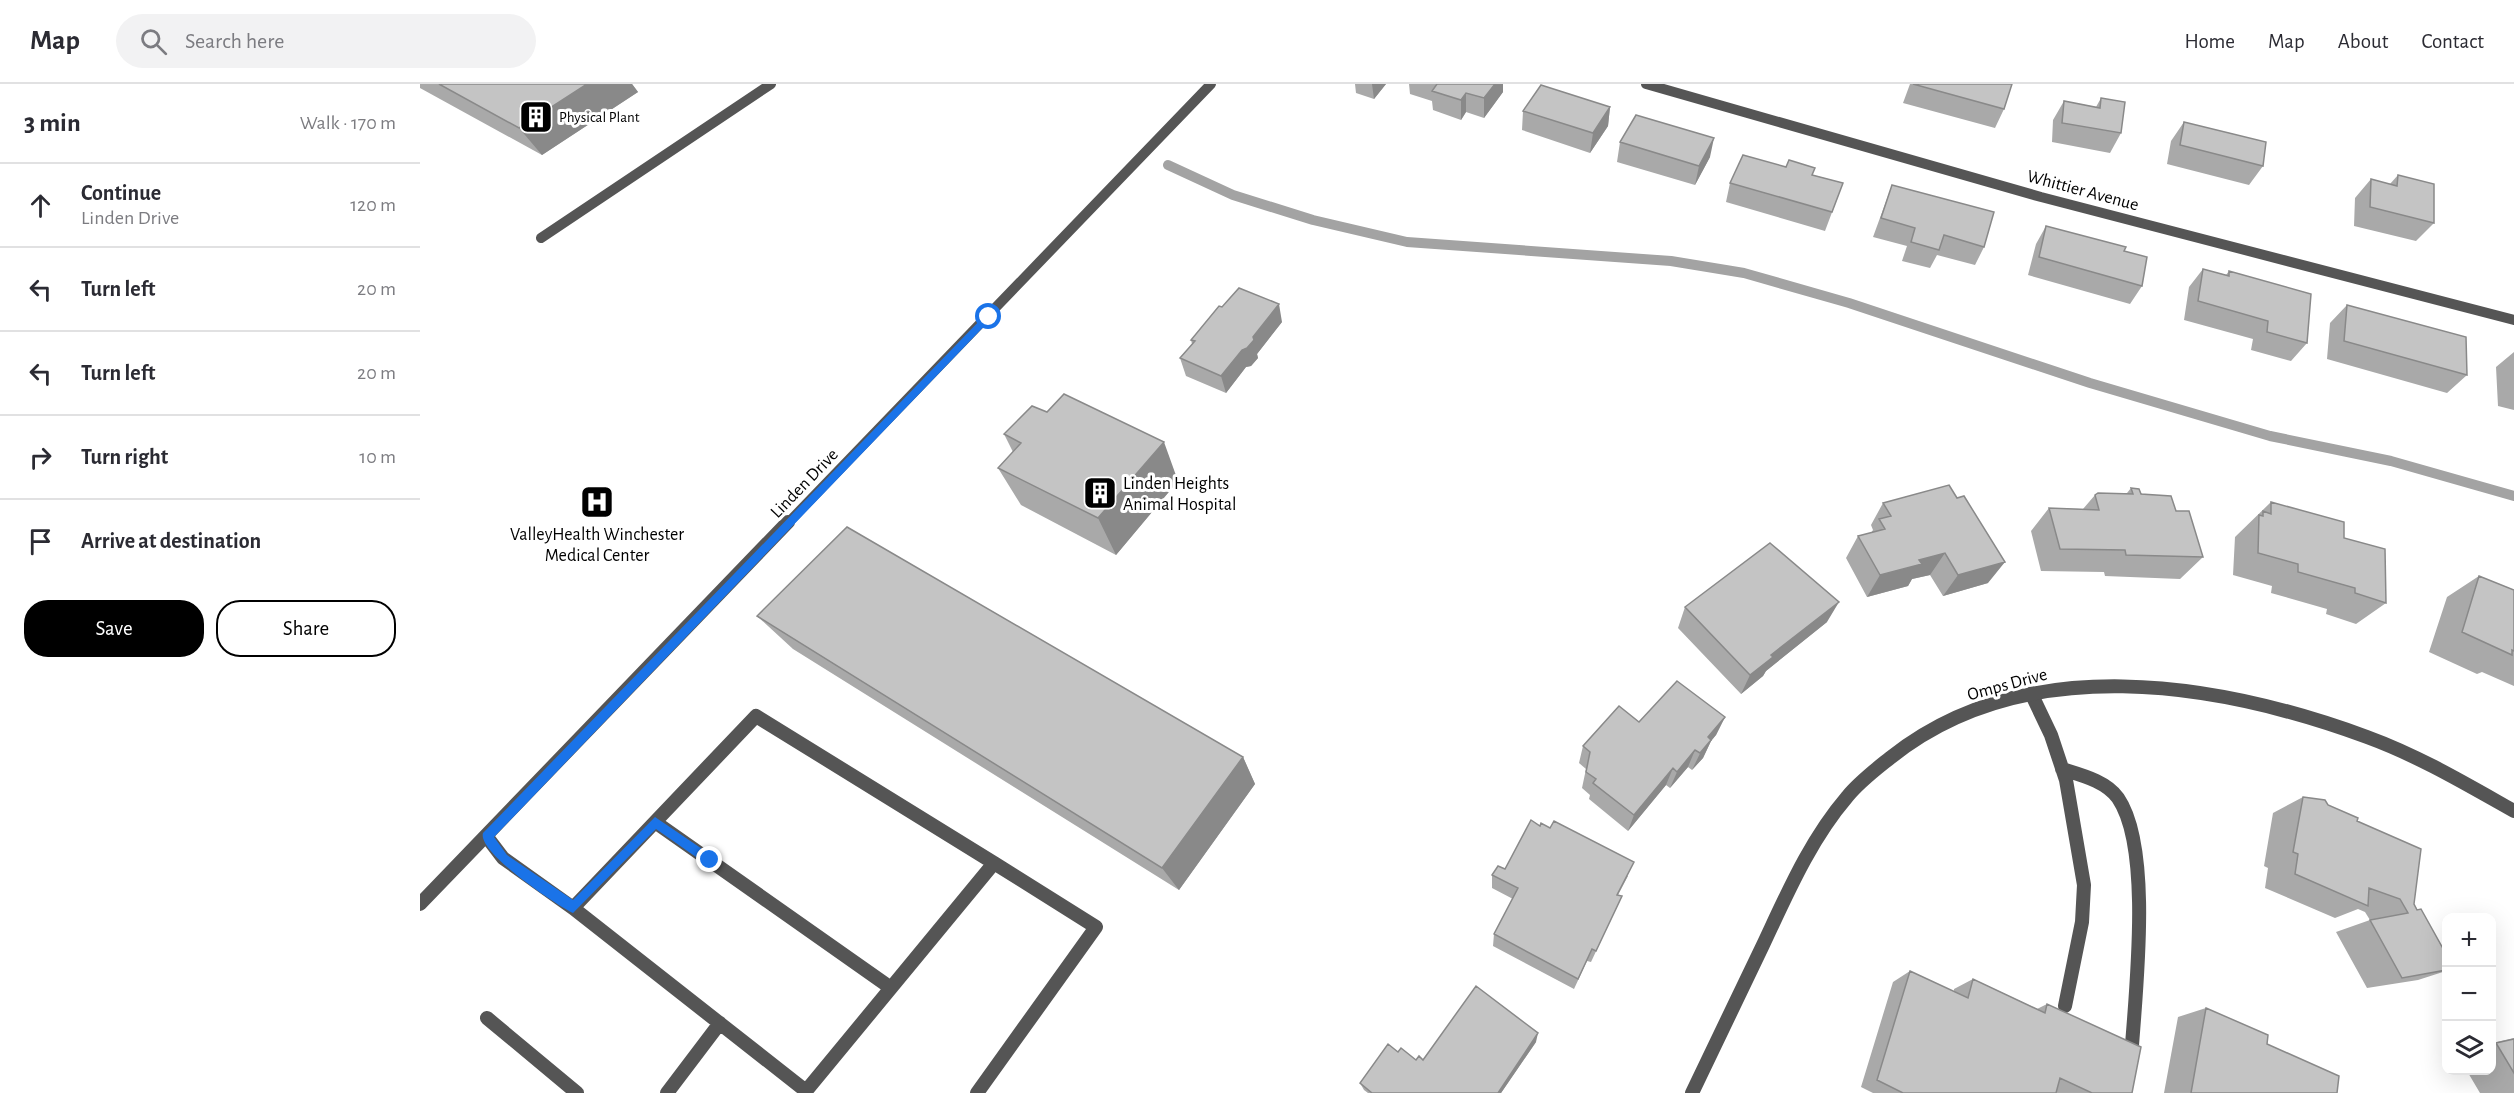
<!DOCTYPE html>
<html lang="en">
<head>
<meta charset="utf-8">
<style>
  :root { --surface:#fff; --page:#f2f2f3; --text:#2b2b33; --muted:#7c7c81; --line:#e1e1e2; --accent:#000 }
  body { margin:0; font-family:"Alegreya Sans",sans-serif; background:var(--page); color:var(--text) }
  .controls { position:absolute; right:18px; bottom:18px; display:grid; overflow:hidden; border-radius:12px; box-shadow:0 6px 24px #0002 }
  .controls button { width:54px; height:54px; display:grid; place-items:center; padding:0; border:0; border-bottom:2px solid var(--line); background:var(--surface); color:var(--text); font:30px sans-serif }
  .stop { position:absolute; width:18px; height:18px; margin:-14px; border:4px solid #1a73e8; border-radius:50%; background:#fff }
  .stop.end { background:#1a73e8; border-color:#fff; box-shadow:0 2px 6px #0008 }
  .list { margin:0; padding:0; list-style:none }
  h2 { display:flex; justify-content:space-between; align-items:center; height:78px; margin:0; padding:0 24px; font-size:26px }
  h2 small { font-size:20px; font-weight:400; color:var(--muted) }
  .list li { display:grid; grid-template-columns:39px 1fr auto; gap:18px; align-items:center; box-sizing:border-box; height:84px; padding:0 24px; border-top:2px solid var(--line) }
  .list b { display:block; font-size:22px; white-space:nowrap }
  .list p { margin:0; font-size:20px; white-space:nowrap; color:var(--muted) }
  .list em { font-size:20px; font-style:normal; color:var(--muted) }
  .actions { display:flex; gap:12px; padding:18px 24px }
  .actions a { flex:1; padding:14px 0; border:2px solid var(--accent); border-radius:24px; text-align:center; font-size:21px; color:var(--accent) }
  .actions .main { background:var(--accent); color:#fff }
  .icon { flex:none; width:33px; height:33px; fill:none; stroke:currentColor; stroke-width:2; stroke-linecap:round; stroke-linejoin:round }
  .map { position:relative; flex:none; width:2094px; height:1009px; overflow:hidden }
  header { display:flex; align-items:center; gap:36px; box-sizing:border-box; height:84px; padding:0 30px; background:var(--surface); border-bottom:2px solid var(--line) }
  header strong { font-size:28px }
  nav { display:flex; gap:33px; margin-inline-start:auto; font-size:21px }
  .search { width:420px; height:54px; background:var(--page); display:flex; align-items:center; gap:15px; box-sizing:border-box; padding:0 21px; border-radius:33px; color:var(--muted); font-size:22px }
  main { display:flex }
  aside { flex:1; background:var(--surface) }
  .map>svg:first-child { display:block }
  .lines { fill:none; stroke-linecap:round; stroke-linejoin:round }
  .stream { stroke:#a3a3a3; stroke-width:10 }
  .lane { stroke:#555; stroke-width:14 }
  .street-far1 { stroke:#555; stroke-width:10 }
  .street { stroke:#555; stroke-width:14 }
  .wall { fill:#a9a9a9 }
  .shaded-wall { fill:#898989 }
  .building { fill:#c4c4c4; stroke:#898989; stroke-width:1.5 }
  .route { fill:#1a73e8 }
  .labels { text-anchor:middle; stroke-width:6; stroke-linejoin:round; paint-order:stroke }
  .far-poi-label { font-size:15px; fill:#000; stroke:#fff; text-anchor:start }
  .street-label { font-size:18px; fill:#000; stroke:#fff }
  .poi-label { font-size:18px; fill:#000; stroke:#fff; text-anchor:start }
</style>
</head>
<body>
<header>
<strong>Map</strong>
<div class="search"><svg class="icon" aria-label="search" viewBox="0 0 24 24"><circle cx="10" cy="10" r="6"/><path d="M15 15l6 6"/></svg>Search here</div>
<nav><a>Home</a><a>Map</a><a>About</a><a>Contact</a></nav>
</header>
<main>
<aside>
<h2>3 min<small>Walk · 170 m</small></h2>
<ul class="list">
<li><svg class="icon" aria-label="ahead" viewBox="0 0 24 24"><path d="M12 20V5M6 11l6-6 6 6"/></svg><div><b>Continue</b><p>Linden Drive</p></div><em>120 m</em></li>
<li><svg class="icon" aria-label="left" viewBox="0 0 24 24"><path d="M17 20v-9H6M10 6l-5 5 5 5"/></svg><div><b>Turn left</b></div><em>20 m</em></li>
<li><svg class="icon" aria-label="left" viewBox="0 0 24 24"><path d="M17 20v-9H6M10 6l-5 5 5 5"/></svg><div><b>Turn left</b></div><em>20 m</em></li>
<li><svg class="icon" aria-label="right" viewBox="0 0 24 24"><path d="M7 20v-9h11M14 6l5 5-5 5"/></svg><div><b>Turn right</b></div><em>10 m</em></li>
<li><svg class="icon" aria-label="arrive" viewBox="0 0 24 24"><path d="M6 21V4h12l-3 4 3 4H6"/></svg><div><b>Arrive at destination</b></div></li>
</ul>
<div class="actions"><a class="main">Save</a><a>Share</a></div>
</aside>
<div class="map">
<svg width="2094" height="1009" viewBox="0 0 2094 1009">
  <rect width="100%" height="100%" fill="#fff"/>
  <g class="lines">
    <path class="stream" d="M748,81L813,111L893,136L987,158L1251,177L1324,189L1429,219L1670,299L1850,352L1971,377L2094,412"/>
    <path class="lane" d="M1611,609L1631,651L1646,696L1664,801L1662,838L1645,922
      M336,632L574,779L386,1007L153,824Z
      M1642,685C1661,691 1686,697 1698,714C1733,765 1715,912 1711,975
      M235,738L471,904
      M67,753L83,774L153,824
      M67,934L157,1009
      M247,1009L300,939
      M557,1009L676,843L574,779"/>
    <path class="street-far1" d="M1226,0L1621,113L2094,236
      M121,154L351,0
      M367,440L791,0"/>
    <path class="street" d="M0,820L368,438
      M1272,1009C1296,959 1320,910 1343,861C1367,810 1390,756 1427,713C1439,698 1455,686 1470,674C1605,566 1797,598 1947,653C1999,672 2046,700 2094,727"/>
  </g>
  <path class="wall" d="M0,0H212L218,8L122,71L0,4Z
    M935,0H966L954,15L936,9Z
    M989,0H1083V8L1064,34L1046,28L1041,36L1013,26L1012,17L990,10Z
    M1490,0H1592L1584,25L1575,44L1483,19Z
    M1681,14L1701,49L1690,69L1632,58L1633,36L1644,17L1676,23Z
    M1190,23L1188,42L1170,69L1102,46L1103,27Z
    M1764,38L1843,82L1829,101L1747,80L1751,57Z
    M1200,58L1290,73L1275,101L1197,78Z
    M1393,91L1423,99L1405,147L1306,118L1310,99Z
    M1978,91L2014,139L1996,157L1934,142L1935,114L1951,95L1970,100Z
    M1472,101L1564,163L1555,181L1517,171L1510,184L1482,177L1487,162L1453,153Z
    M1626,142L1704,167L1722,202L1710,220L1608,191L1616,160Z
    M1783,185L1806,191L1809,187L1887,259L1871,277L1831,266L1833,255L1764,236L1769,203Z
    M1927,221L2047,291L2027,309L1907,275L1910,239Z
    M862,238L837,270L838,274L831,282L826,283L806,309L766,292L760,274L772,260L771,256Z
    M2094,268V326L2078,322L2076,283Z
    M584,350L758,397L696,471L601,421L578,384L593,368Z
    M1711,404L1756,427L1783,473L1760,495L1685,492L1684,488L1621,487L1611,447L1629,424L1663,425L1675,411L1707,409Z
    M1537,414L1568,499L1523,512L1510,491L1492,495L1488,502L1447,513L1426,474L1438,452L1451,449L1453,446L1451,441L1463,419Z
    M1851,418L1924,454L1966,519L1936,540L1906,530L1907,525L1851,509L1852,502L1813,491L1815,453Z
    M2059,492L2094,506V602L2062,588L2057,590L2009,568L2027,513Z
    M1265,523L1407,538L1346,587L1343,592L1321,610L1258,544Z
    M337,532L823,673L835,700L759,806L373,565Z
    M1305,633L1296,651L1291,657L1283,674L1272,686L1268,683L1250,704L1246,701L1208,747L1169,715L1170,711L1162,704L1166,685L1159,679L1163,662L1219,638Z
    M1883,713L1908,721L1937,737L1994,820L2026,870V887L1998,896L1947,904L1916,848L1950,836L1945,828L1938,825L1915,834L1845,804L1848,784L1844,782L1853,729Z
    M1085,785L1208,792L1198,811L1202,812L1171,878L1167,877L1154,905L1073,862L1074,850L1093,815L1072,804V791Z
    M1490,887L1534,908V905L1553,895L1617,925L1627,920L1712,1009H1453L1441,1003L1473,898Z
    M1786,924L1847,960L1917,1009H1744L1758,933Z
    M2094,954V1009H2060L2047,987H2072V959Z
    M1116,958L1081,1009H948L944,1006L940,999L978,968L996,976H1003Z"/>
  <path class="shaded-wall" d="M167,0H212L218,8L122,71L99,44Z
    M952,0H966L954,15Z
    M1075,0H1083V8L1064,34V14Z
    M1046,9V28L1041,36V16Z
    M1190,23L1188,42L1170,69L1173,49Z
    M1294,54L1290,73L1275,101L1279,82Z
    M859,220L862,238L837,270L838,274L831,282L826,283L806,309L801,292Z
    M744,358L758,397L696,471L678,434Z
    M1525,469L1510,491L1492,495L1488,502L1447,513L1460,491L1499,476Z
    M1585,478L1568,499L1523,512L1538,491Z
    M1419,518L1407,538L1346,587L1343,592L1321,610L1330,591L1351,571Z
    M1305,633L1296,651L1291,657L1283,674L1272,686L1288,653Z
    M1275,666L1268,683L1250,704L1257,688Z
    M823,673L835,700L759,806L742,784Z
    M1253,684L1246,701L1208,747L1214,731Z
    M1118,949L1116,958L1081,1009H1078Z"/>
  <path class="building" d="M19,0H167L99,44Z
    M1017,0H1075L1064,14L1046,9L1041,16L1012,7Z
    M1493,0H1592L1584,25Z
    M1121,1L1190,23L1173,49L1103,27Z
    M1681,14L1705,18L1701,49L1642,39L1644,17L1680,24Z
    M1216,31L1294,54L1279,82L1200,58Z
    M1764,38L1846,58L1843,82L1760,61Z
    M1323,71L1366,83L1369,76L1395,84L1392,91L1423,99L1412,128L1310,99Z
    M1978,91L2014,100V139L1950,123L1951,95L1977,102Z
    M1472,101L1574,128L1564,163L1524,151L1519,166L1491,158L1495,144L1461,134Z
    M1626,142L1706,163L1704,167L1727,173L1722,202L1619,173Z
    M1783,185L1809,192V187L1891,210L1887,259L1847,248L1848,237L1778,217Z
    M819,204L859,220L833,253L834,256L827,264L822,266L801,292L760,274L775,257L771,256L799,222L802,223Z
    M1927,221L2046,253L2047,291L1924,257Z
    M644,310L744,358L678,434L578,384L601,359L584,350L612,322L627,328Z
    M1529,401L1537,414L1544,412L1585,478L1538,491L1525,469L1499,476L1502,480L1460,491L1438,452L1465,445L1459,435L1471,432L1463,419Z
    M1711,404L1719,405L1721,410L1751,412L1756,427H1769L1783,473L1706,471L1705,466L1640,465L1629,424L1679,426L1675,411L1678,409L1713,410Z
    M1851,418L1924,438V454L1965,465L1966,519L1935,509V504L1878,488V480L1838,469L1839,431L1843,432V427L1851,430Z
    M427,443L823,673L742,784L337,532Z
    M1350,459L1419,518L1351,571L1353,573L1330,591L1265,523Z
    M2059,492L2094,506V567L2092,566V571L2042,548Z
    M1257,597L1305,633L1288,653L1291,656L1280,669L1275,666L1257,688L1253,684L1214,731L1173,699L1176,695L1166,688L1170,668L1163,662L1199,622L1219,638Z
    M1883,713L1905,716L1908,721L1938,734L1937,737L2001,765L1994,820L1997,826L2001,825L2026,870V886L1982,894L1950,836L1988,829L1980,815L1949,804L1948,822L1875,790L1878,770L1873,768Z
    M1111,736L1120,742L1121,739L1130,744L1134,737L1214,778L1197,811L1202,812L1176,867L1172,865L1158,895L1074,850L1098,804L1072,791L1078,782L1085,785Z
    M1490,887L1548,914L1553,895L1625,929L1627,920L1721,963L1712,1009H1672L1640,994L1636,1009H1483L1457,996Z
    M1056,902L1118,949L1078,1009H952L940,999L968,960L978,968L981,964L996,976L999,972L1003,976Z
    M1786,924L1848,951L1847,960L1919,992L1917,1009H1771Z
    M2094,955V989L2076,959Z"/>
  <path class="route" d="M566,230L573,233L74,753L87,771L153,816L235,733L294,773V780H286L236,745L153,829C136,821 57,768 63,749Z"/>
  <defs>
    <symbol id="building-square" viewBox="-11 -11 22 22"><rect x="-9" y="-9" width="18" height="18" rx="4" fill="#000" stroke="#fff"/><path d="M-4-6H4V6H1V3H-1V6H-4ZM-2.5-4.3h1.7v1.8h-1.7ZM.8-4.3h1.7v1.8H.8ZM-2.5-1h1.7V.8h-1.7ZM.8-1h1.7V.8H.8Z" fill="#fff"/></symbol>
    <symbol id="hospital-square" viewBox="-11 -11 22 22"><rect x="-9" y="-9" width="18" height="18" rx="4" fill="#000" stroke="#fff"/><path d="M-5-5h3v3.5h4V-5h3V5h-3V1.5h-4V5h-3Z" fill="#fff"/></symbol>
  </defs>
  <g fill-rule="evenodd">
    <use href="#building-square" x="97" y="14" width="38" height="38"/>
    <use href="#building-square" x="661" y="390" width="38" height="38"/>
    <use href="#hospital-square" x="158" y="399" width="38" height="38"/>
  </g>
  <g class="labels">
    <g class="far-poi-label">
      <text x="139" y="38">Physical Plant</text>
    </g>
    <g class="street-label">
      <text transform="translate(1663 106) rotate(15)" y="6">Whittier Avenue</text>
      <text transform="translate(384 399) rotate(-46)" y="6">Linden Drive</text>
      <text transform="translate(1587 600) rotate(-15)" y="6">Omps Drive</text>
    </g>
    <g class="poi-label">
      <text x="703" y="405">Linden Heights<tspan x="703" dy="21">Animal Hospital</tspan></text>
      <text x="177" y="456" text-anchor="middle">ValleyHealth Winchester<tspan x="177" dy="21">Medical Center</tspan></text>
    </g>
  </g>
</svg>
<div class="controls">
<button>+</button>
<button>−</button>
<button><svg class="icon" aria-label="layers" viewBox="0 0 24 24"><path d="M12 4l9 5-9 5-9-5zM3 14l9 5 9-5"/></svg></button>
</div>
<div class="stop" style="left:569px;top:233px"></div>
<div class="stop end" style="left:290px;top:776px"></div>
</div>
</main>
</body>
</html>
